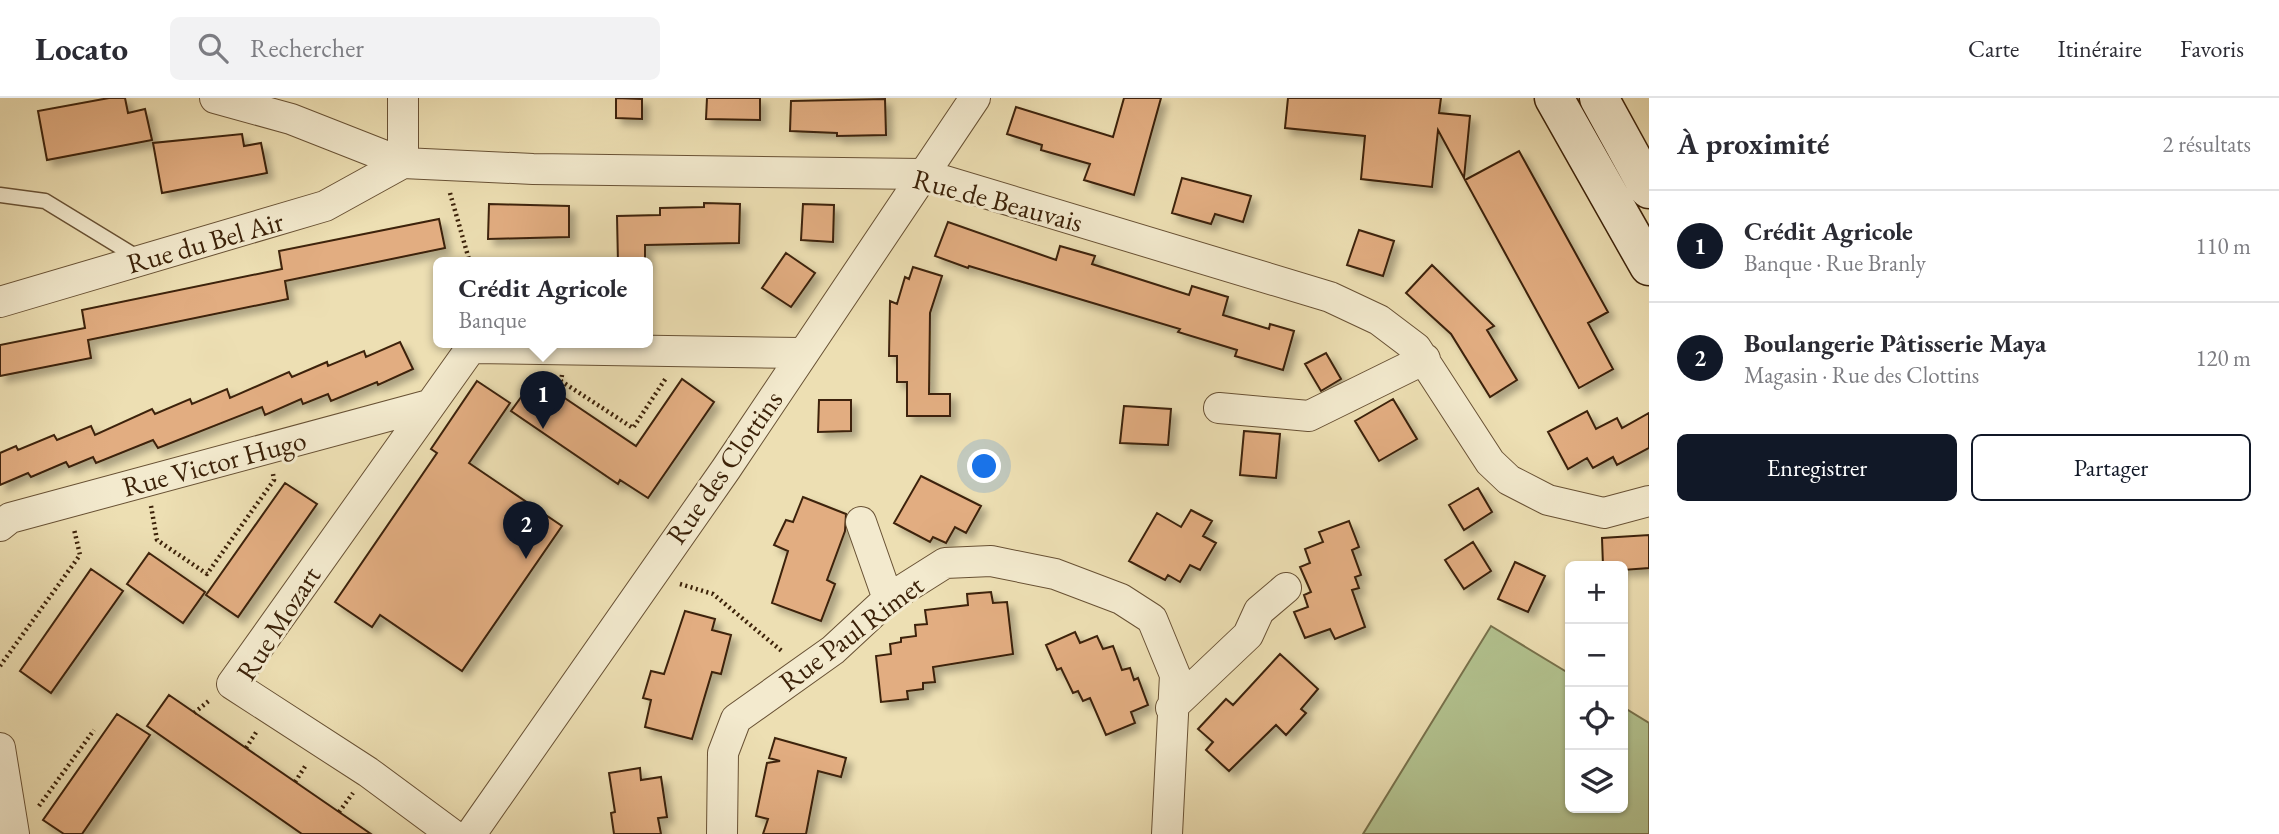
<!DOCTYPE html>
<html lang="fr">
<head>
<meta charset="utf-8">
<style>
  :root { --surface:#fff; --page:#f2f2f3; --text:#2b2b33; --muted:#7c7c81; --line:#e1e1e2; --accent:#111827 }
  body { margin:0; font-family:"EB Garamond",serif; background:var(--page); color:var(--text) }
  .controls { position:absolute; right:21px; bottom:21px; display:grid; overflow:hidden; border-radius:10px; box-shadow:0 2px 5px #0004 }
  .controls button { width:63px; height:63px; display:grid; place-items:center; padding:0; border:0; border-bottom:2px solid var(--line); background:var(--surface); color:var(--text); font:35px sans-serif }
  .you { position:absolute; left:985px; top:369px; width:24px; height:24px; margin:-18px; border:5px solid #fff; border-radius:50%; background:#1a73e8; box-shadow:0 0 0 10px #1a73e833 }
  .badge { display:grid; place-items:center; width:46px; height:46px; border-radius:50%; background:var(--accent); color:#fff; font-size:23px; font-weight:700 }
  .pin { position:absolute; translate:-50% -58px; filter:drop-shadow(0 2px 4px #0008) }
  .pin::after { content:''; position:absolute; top:37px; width:24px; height:21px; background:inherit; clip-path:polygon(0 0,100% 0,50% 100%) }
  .popup { position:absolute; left:433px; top:159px; width:220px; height:91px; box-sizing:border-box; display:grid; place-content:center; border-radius:10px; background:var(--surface); filter:drop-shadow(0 2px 5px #0005); font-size:23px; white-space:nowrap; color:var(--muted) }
  .popup b { font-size:26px; color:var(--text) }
  .popup::after { content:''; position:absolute; left:50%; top:100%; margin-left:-14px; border:14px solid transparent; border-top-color:var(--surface) }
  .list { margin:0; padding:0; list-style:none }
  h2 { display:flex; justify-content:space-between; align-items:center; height:91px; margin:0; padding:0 28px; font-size:30px }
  h2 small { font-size:23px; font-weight:400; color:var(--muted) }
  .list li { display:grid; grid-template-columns:46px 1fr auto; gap:21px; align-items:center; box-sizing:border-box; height:112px; padding:0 28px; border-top:2px solid var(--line) }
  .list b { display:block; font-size:26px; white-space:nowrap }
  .list p { margin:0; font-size:23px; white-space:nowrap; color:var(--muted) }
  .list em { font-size:23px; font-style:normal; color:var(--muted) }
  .actions { display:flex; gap:14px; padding:21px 28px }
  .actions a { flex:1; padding:16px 0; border:2px solid var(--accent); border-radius:10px; text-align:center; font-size:24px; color:var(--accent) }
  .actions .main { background:var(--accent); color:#fff }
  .icon { flex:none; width:38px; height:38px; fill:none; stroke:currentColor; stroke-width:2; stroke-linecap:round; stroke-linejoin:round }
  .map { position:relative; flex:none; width:1649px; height:736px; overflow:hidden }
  header { display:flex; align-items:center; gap:42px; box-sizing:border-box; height:98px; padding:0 35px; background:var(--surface); border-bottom:2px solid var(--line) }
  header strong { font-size:33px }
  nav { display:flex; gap:38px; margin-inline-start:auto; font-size:24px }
  .search { width:490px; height:63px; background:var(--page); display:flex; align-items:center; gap:18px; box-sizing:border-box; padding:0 24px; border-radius:10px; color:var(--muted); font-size:26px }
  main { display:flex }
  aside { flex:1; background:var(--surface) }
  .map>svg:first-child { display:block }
  .green { fill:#b3c390; stroke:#78724c; stroke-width:2 }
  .building { fill:#e2ad81; stroke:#3c2209; stroke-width:2; filter:url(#shadow) }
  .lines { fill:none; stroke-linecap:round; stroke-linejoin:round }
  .lane-casing { stroke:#685134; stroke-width:17 }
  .street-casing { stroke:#685134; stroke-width:32 }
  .secondary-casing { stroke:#3c2209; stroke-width:41 }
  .path { stroke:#3c2209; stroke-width:4.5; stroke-dasharray:2 3.5; stroke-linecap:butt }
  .lane { stroke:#f3eace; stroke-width:14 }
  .street { stroke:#f3eace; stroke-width:30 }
  .secondary { stroke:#f3eace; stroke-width:38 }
  .labels { text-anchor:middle; stroke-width:6; stroke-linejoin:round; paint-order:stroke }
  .street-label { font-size:28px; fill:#3c2209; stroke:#f3eace }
</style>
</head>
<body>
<header>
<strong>Locato</strong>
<div class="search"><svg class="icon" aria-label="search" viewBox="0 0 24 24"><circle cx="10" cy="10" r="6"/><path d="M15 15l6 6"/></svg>Rechercher</div>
<nav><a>Carte</a><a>Itinéraire</a><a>Favoris</a></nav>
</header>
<main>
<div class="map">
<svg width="1649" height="736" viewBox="0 0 1649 736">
  <defs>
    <filter id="shadow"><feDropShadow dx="6" dy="6" stdDeviation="3.5" flood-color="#0004"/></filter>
  </defs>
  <rect width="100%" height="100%" fill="#eddfb3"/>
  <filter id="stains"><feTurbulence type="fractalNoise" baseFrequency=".00286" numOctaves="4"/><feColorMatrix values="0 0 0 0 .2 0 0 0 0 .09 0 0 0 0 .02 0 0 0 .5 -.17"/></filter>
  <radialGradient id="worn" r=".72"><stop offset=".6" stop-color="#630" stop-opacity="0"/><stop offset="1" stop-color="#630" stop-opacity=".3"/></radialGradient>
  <path class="green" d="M1491,528L1570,576V710H1623V609L1649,625V736H1363Z"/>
  <path class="building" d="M109,0H125L128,15L145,11L152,42L47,62L38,13Z
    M616,0L642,1V21L616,20Z
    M707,0H760V22L706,21Z
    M1124,0H1161L1134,97L1084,82L1090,66L1041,52L1042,47L1007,36L1016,9L1113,39Z
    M1288,0H1441L1439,15L1470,18L1464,80L1438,32L1432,89L1361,81L1365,38L1285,30Z
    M885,1L886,37L837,38V35L790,33L791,3Z
    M242,36L244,48L261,45L267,75L162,95L153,45Z
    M1519,53L1608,214L1588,225L1613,271L1579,290L1465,82Z
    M1182,80L1251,98L1243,124L1215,116L1211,126L1172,115Z
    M704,105L740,106L739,145L645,147V165H618L617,118L660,117V110L704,109Z
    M489,106L569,108V139L488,141Z
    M803,106L834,107L833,144L801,142Z
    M439,121L445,150L285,183L288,201L88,242L91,260L0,278V247L85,230L82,212L282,171L279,153Z
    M948,124L1056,162L1060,148L1095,158L1092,166L1189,197L1192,188L1228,199L1223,217L1269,231L1270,226L1294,233L1283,272L1235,258L1237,252L1178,234L1180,231L969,168L968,170L935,158Z
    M1359,132L1394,143L1383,178L1347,167Z
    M786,155L815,175L791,209L762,190Z
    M1432,167L1494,228L1487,232L1517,282L1490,299L1451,236L1406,195Z
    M913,169L942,178L930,215L929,296H950V318H907V284H897V258H889L890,203L897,206L905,179L909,181Z
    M400,244L413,271L378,287L377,284L331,303L328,296L303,306L301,301L265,317L262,309L158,350L153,342L96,365L93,359L69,369L66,364L31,379L28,375L0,387V355L16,348L18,352L54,337L57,342L91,328L95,337L152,311L155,316L190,301L192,306L227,291L230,300L289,274L292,279L327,264L328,268L364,253L366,259Z
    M1326,255L1341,281L1321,293L1305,266Z
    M535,280L636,348L682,281L714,304L648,400L620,382L618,386L511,313Z
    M477,283L510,305L469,365L562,428L462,573L380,517L372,529L335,504L437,355L431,351Z
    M1393,301L1417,341L1379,363L1355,323Z
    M819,302H851V333L818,334Z
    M1124,308L1171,311L1168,347L1120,345Z
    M1587,313L1596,331L1617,320L1622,330L1649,315V350L1617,367L1613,359L1593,370L1587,360L1568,371L1548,334Z
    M1244,333L1280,336L1276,380L1240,377Z
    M921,378L981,408L966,435L955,429L946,445L933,439L930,444L894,425Z
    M285,385L317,406L238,519L206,497Z
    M1478,390L1492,414L1464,432L1449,407Z
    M803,399L846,416L845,433L827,482L835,486L821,523L772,505L788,453L774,447L786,422L793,424Z
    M1191,412L1212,423L1203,438L1216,445L1200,472L1190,467L1180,484L1168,477L1165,482L1129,463L1157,415L1181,429Z
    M1349,423L1359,449L1352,452L1361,477L1355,479L1359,490L1352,492L1365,529L1335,541L1330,531L1305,540L1294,514L1308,509L1304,497L1311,494L1300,469L1310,465L1305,451L1323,444L1319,434Z
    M1649,437V470L1623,472V468H1603L1602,440Z
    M1473,444L1491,473L1464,491L1445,462Z
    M149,455L205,494L183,525L127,486Z
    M1515,464L1545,478L1528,514L1498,501Z
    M91,471L123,493L51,595L20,573Z
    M991,494L993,505L1007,504L1013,556L933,569L935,584L923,585V591L907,593L908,601L881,604L876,558L891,556L890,546L901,544V540L916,538L915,527L927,526L925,512L968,507L967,496Z
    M685,513L715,521L712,532L731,537L721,576L712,574L692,641L645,629L651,602L643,600L651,573L664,576Z
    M1075,534L1080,545L1097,538L1103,551L1113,548L1122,572L1130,570L1134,582L1138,580L1148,607L1131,614L1135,625L1106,637L1090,600L1083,603L1078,593L1073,595L1061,570L1057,572L1046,547Z
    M1280,556L1318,591L1301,611L1306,615L1286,637L1276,627L1229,673L1206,652L1213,644L1198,631L1226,601L1233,607Z
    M169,597L339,714L371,736H302L147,628Z
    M117,616L150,637L82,736H64L43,722Z
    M775,640L846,660L841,679L818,673L806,736H763L768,721L756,718L767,665L780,663L769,660Z
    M640,670L641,682L661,679L667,719L658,720L661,736H614L611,715L615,714L609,675Z"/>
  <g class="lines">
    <defs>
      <path id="lane" d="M0,97L45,103L140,161"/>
      <path id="street" d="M215,0L291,21L403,65L533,71L922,76L1330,199L1379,222L1416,250L1490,364L1509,382L1548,402L1604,415L1649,403
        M403,65V0
        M0,204L325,108L403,65
        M1219,310L1309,318L1425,261
        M861,424L888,501
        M0,428L10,420L429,307
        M1171,610L1248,537L1259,513L1286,490
        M0,650L14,736
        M452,736L368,674L232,586L471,250L801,255
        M471,736L726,371L975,0
        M722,736L723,655L736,621L833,552L888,501L945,465L991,463L1055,476L1121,501L1152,521L1175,577L1167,736"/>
      <path id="secondary" d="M1554,0L1649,168
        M1599,0L1649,91"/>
    </defs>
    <use href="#lane" class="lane-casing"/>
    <use href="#street" class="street-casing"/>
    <use href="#secondary" class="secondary-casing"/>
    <path class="path" d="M450,95L470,165
      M562,277L561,283L633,330L666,280
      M151,408L157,442L207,476L274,382L273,376
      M680,486L713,496L783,554
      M0,568L80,457L74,431
      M194,615L210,602
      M246,650L257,633
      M295,684L306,667
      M39,708L94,632
      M339,714L353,695"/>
    <use href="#lane" class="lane"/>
    <use href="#street" class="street"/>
    <use href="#secondary" class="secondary"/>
  </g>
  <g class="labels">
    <g class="street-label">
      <text transform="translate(998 102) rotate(15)" y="10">Rue de Beauvais</text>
      <text transform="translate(205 144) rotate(-16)" y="10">Rue du Bel Air</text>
      <text transform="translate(214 365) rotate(-15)" y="10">Rue Victor Hugo</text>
      <text transform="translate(724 369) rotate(-55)" y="10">Rue des Clottins</text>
      <text transform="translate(278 525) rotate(-57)" y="10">Rue Mozart</text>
      <text transform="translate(851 535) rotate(-37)" y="10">Rue Paul Rimet</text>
    </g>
  </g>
  <rect width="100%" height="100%" filter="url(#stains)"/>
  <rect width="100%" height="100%" fill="url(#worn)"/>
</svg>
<div class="controls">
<button>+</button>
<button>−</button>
<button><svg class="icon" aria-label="locate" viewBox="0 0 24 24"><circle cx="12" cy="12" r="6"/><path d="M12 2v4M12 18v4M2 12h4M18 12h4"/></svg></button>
<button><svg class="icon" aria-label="layers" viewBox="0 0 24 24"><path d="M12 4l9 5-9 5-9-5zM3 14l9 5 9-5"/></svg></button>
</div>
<div class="you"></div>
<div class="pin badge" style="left:543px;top:331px">1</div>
<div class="popup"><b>Crédit Agricole</b>Banque</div>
<div class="pin badge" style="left:526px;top:461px">2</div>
</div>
<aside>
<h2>À proximité<small>2 résultats</small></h2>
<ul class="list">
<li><span class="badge">1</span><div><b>Crédit Agricole</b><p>Banque · Rue Branly</p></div><em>110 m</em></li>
<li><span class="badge">2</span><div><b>Boulangerie Pâtisserie Maya</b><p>Magasin · Rue des Clottins</p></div><em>120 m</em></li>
</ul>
<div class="actions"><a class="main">Enregistrer</a><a>Partager</a></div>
</aside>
</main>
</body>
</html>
